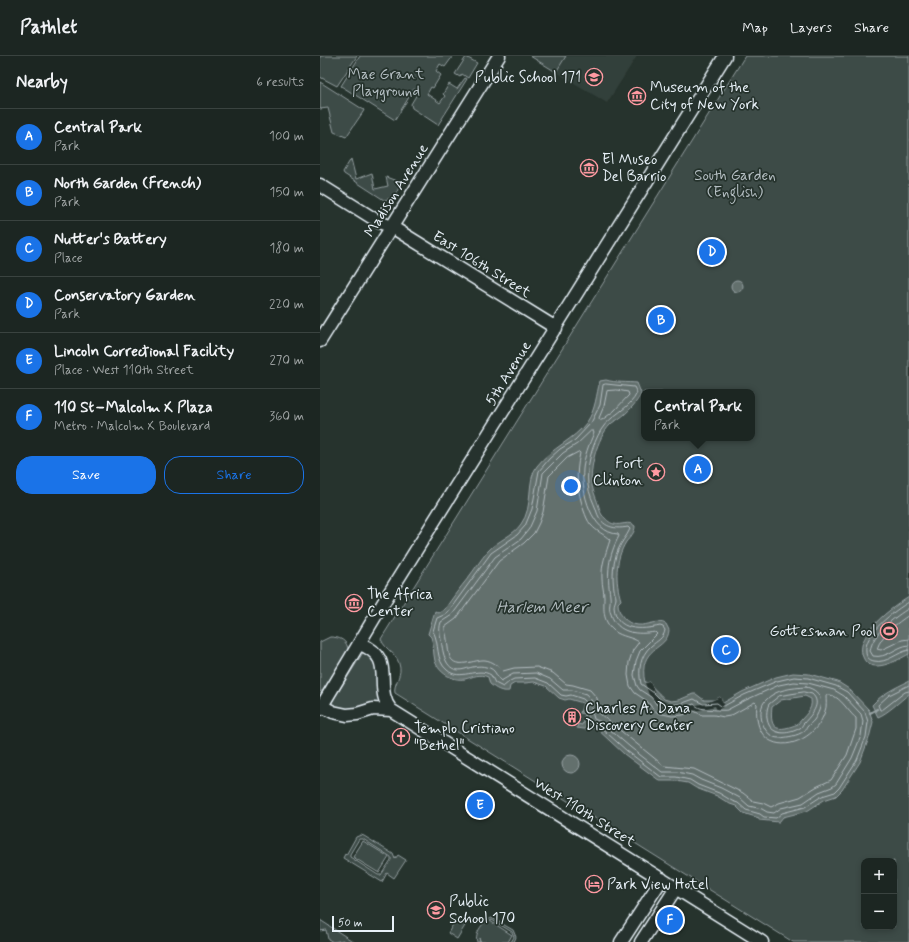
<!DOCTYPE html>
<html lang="en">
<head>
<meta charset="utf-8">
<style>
  :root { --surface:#1c2622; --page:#252e2a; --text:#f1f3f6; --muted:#a0a5a5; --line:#3a4340; --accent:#1a73e8 }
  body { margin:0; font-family:Mynerve,sans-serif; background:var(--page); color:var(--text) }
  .controls { position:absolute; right:12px; bottom:12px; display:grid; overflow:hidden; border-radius:8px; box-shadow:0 2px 6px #0003 }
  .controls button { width:36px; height:36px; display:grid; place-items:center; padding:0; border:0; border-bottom:1px solid var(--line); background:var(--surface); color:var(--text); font:20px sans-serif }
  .scale { position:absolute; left:12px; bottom:10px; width:62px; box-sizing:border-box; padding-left:4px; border:2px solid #e8f1f8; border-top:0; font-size:11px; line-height:14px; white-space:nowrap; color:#e8f1f8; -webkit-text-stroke:3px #26332d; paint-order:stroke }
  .you { position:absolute; left:251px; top:430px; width:14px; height:14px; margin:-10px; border:3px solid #fff; border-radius:50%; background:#1a73e8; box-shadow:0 0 0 6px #1a73e833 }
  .badge { display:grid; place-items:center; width:26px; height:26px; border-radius:50%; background:var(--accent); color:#fff; font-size:13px; font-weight:700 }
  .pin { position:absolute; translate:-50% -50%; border:2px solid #fff; box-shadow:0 1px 4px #0006 }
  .popup { position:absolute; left:321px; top:333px; width:114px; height:52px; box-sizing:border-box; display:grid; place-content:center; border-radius:8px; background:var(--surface); filter:drop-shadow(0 1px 3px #0005); font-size:13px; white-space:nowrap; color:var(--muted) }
  .popup b { font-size:15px; color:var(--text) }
  .popup::after { content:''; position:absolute; left:50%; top:100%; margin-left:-8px; border:8px solid transparent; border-top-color:var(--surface) }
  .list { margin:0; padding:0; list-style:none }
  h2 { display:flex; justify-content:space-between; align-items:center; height:52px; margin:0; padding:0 16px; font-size:17px }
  h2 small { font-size:13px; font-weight:400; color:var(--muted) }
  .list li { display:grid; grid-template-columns:26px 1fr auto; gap:12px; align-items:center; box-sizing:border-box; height:56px; padding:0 16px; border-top:1px solid var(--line) }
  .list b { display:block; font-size:15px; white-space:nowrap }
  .list p { margin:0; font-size:13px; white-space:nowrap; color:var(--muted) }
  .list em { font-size:13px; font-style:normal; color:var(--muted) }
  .actions { display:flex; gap:8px; padding:12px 16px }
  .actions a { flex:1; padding:9px 0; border:1px solid var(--accent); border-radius:16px; text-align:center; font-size:14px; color:var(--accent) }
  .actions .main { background:var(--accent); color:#fff }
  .map { position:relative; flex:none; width:589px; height:886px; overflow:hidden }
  header { display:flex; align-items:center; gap:24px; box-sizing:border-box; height:56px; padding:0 20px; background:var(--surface); border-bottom:1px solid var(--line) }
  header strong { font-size:19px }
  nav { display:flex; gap:22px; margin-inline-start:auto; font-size:14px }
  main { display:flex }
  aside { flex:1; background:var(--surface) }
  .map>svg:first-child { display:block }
  .built { fill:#333f3a }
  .green { fill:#3e4b47; stroke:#939ea0; fill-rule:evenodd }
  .water { fill:#636f6d; stroke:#98a3a5; fill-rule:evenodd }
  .pier { fill:#26332d }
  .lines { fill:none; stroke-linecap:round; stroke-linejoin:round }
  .shore { stroke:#b3bdc0; stroke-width:1 }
  .stream { stroke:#98a3a5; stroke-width:2.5 }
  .major-casing { stroke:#e8f1f8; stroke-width:15 }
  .major { stroke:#26332d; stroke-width:12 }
  .labels { text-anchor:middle; stroke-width:3.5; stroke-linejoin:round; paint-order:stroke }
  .park-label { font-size:15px; fill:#b5bfc3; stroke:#26332d }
  .poi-label { font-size:15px; fill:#e8f1f8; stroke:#26332d; text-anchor:start }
  .street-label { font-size:15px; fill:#e8f1f8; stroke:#26332d }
  .water-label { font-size:16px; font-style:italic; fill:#b3bdc0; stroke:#26332d }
</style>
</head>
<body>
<header>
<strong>Pathlet</strong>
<nav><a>Map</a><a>Layers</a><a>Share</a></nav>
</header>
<main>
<aside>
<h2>Nearby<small>6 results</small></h2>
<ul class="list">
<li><span class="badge">A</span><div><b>Central Park</b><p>Park</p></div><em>100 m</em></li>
<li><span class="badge">B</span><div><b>North Garden (French)</b><p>Park</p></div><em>150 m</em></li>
<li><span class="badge">C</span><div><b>Nutter's Battery</b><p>Place</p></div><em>180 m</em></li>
<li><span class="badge">D</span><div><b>Conservatory Garden</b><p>Park</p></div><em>220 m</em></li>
<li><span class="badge">E</span><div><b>Lincoln Correctional Facility</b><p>Place · West 110th Street</p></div><em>270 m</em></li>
<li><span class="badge">F</span><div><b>110 St–Malcolm X Plaza</b><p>Metro · Malcolm X Boulevard</p></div><em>360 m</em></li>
</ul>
<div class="actions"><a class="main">Save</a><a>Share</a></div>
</aside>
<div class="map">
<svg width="589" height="886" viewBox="0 0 589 886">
  <rect width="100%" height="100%" fill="#26332d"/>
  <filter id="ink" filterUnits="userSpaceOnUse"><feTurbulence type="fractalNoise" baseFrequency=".025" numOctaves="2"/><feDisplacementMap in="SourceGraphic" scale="8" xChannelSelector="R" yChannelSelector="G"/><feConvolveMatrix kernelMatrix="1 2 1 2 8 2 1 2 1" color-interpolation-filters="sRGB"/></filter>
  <g filter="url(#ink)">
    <path class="built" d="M210,0H317L287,47Z"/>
    <path class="green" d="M0,0H37L17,30L0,21Z
      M40,0H133L125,11L120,8L116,15L121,19L113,32L111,31L107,38L120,47L125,40L123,38L129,28L137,33L145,22L147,23L118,69L92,52L91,48L97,38V34L94,33L75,64L21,30Z
      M210,0H246L236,16Z
      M425,0H589V886H473L75,637C73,629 81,621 80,612C78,596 65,595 61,583ZM324,336H432V382H324ZM544,805H574V871H544Z
      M146,1L157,7L148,22L142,18L140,21L135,18Z
      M0,26L44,54L43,56L26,81L14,76L8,52L0,53Z
      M31,103L36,123L52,117L55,133L68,130L66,121L82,127L73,142L64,144L24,118L23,116Z
      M10,581C19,581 28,584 28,595L3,634L0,636V586Z
      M44,595L56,605L60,624L57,634L60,648C44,652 28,657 12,648V646Z
      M41,779L44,780L73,798L75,803L78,799L86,804L74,822L67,817L62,826L23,802L25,798L26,799L36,781ZM39,783H43L71,801V804L61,819H58L30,801V798Z
      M43,785L69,801L59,817L33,801Z
      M137,862L146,868L137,883L128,877Z
      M172,862L193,874L196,881L194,886H191L194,881L192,876L172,864L170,865L192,879L188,886H161L159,882L160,886H157C154,877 164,864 172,862Z
      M0,864L34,886H24L23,884L13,886L8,883L6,874L0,875Z"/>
    <path class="water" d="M411 230a6 6 0 1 1 12 0a6 6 0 1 1-12 0Z
      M286,324C296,327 307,326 317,327L321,337C318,346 307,357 300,362C296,365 292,366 290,369C277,382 269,413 272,430C274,438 277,444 279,451C280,454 280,456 282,459C286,463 289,467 294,468C301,470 309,464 315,470C315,477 310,481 306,486C295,504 295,525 301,544L298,547C298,558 306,568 318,569C328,570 337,563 346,568L349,574C348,595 317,589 325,627L330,626C332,633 340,637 344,643L351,645L359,644L373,638H376L384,644H394L400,641L403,647L422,636L456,621L473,617L489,618L518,626L529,633L549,654L553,666L549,682L540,706L522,734L516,740L504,744L487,755L463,761L459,766L439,764V762L423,757L416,750L410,748L397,740L376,732L368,727L356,725H340L304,698L276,672L264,673L257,672L258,668L262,669L265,658L260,657L263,647L249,643L245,644L239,642L226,630L214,626L205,627H195L190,630L189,635C181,636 176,633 170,628L168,621C159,617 153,621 145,623C132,625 119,617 115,605C113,597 114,588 111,581L108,578L115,555L119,557L125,553C132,542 140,532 148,522C155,513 161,503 168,495C178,484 193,480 201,468C214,451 206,424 217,410C231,392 254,384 267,366C276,353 276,339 280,325ZM485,640L491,643C493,655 484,659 478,668C458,676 449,675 452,651L461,644Z
      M589,541V598C578,604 550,620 543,601C540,594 542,586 546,580C555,564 573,551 589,541Z
      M589,625V638C580,645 568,657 558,661L552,649C563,637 575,632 589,625Z
      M242 708a9 9 0 1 1 18 0a9 9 0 1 1-18 0Z"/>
    <path class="pier" d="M330,626L336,639L340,643L350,648L361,650L377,649L389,646L400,641L405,650L397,654L395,650L380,654L372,655L349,653L334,645L329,639L325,627Z"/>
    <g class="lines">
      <path class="shore" d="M286,328L314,331L317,337C310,353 290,359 281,374C272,389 266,411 268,429C269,438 273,445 276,453C280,470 292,474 308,471L310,473C307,480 301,486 298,494C293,506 292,520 294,533C294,536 296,539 296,542C296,545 294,547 294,551C296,576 322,574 340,570L343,571L345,574C344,582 337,585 331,590C320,600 318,614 321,628L334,637L344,647L351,649L360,648L374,643L383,648L397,647L401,650H404L424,639L457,625L474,621L488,622L516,630L527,636L545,656L548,666L546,681L537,704L519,732L515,736L502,740L485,751L462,757L456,762L444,761L440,758L426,754L418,747L412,745L399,737L378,729L370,724L356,721H341L307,695L278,669L267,667L268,658L266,653L267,647L263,643L251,639L246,640L241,639L228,627L215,622L194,623L190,625L183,631L175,627L171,619C157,610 140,626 127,614C115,604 120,588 113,575L117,562L124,559L128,556L171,497L197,479L205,470L212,453L219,415L229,403L240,393L255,384L271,367L280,349L283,329Z
        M297,334L308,336L309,339L294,355L282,364H280L279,362L284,350L287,335Z
        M271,375H273L274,377C269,388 264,401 263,413C261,435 271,477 298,478L299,480C288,501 287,516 290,540C291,546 288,552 291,558C297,578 318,579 335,576L337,578L320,595L316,605L314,619L317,630L320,634L331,641L337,649L341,652L351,654L360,653L374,648C376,650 378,651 380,652C383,653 404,655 407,654L426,644L459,629L474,626L488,627L514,634L524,640L541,658L543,665L541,680L532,702L516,728L512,731L499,736L483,747L461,752L454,757L447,756L442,753L429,750L420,742L401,732L381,724L372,719L357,716H342L310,691L281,666L274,663L271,652L272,645L266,638L252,634H243L230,623L216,617L193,618L181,625C175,620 177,613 166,611C159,609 152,611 145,613C128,618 124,602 122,590C121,581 118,575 121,566L132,559L175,501L201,483L209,473L217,455L223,417L243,397L257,388Z
        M259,396L260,397C255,421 257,432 264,455C266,460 267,464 271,469C277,476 284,478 290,484C286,497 281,509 282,523C282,529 284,535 284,541C284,554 282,564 294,575C302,581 312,581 319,586L313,594L309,606L308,619L310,630L315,637L327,645L333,653L338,657L352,660L363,659L374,655L382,659H394L404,661L410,660L435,646L437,648C431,706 494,694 505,655C507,650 506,645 506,639C519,637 527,655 536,662V673L527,699L511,724L496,731L480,741L459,747L451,751L443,747L433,745L423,737L374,713L344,710L280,658L277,642L270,634L253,629L246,628L233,617L217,611L194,612L183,615C178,610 173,605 165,604C155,603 136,614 130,601C127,593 128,582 125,574V571L136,563L179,505L204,487L214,477L219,467L223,456L229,420L247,402Z
        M589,546C575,554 543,578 546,596C546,601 549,604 554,605C567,608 577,596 589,594
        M589,552C574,562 553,576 550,595L553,600C567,603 576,590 589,589
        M589,559C577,567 561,579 557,593L561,594L582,584L589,583
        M589,629L569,639L558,649L560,654H562L585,636L589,635
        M486,631C505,635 503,651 494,664C492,667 489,668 487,671C485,674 487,673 484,675C478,680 467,681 460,682C443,683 435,654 446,644C456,633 472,632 486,631Z
        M484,636L492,638C503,648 490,660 484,667C481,670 483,670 480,672C470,678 455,680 449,669C446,663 446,654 449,648L459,640Z"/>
      <path class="stream" d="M550,657L557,653"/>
      <defs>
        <path id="major" d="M0,129L59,166L72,171L236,272
          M0,285L179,0
          M40,588C78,602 52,631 71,654L442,886
          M2,650L13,656L27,659L37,658L53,653L71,654
          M0,653L68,539L405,0
          M301,886L342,823
          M321,886L356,832"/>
      </defs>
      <use href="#major" class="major-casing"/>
      <use href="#major" class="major"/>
    </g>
  </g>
  <defs>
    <symbol id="school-ring" viewBox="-11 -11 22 22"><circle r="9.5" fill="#26332d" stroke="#ff9aa2" stroke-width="1.5"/><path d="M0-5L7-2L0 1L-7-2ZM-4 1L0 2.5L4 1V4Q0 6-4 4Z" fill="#ff9aa2"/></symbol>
    <symbol id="museum-ring" viewBox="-11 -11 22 22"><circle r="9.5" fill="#26332d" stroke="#ff9aa2" stroke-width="1.5"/><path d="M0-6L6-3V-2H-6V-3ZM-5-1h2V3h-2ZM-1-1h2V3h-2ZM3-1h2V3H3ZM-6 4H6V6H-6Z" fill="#ff9aa2"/></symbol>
    <symbol id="sight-ring" viewBox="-11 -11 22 22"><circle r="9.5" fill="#26332d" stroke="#ff9aa2" stroke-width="1.5"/><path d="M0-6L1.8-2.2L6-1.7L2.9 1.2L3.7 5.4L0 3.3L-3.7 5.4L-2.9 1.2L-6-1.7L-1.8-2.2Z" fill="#ff9aa2"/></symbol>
    <symbol id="stadium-ring" viewBox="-11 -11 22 22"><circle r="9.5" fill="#26332d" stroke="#ff9aa2" stroke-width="1.5"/><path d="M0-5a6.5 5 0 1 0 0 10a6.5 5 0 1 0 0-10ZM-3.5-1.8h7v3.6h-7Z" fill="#ff9aa2"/></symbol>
    <symbol id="building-ring" viewBox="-11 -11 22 22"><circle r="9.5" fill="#26332d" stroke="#ff9aa2" stroke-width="1.5"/><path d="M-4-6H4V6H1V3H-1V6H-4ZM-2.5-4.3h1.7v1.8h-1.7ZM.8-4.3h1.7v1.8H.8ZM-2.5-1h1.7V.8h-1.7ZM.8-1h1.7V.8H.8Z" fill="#ff9aa2"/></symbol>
    <symbol id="church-ring" viewBox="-11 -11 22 22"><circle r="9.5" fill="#26332d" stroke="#ff9aa2" stroke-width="1.5"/><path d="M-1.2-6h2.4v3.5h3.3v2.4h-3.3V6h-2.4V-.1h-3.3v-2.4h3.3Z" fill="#ff9aa2"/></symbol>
    <symbol id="hotel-ring" viewBox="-11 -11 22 22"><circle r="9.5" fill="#26332d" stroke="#ff9aa2" stroke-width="1.5"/><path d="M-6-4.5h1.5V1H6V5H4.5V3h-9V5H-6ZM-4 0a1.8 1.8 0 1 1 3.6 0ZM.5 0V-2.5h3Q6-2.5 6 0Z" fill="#ff9aa2"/></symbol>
  </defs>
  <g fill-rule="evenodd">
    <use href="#school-ring" x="264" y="11" width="20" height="20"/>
    <use href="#museum-ring" x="307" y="30" width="20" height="20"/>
    <use href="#museum-ring" x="259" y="102" width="20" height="20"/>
    <use href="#sight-ring" x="326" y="406" width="20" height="20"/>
    <use href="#museum-ring" x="24" y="537" width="20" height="20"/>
    <use href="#stadium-ring" x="559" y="565" width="20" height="20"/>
    <use href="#building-ring" x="242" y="651" width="20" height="20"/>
    <use href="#church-ring" x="71" y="671" width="20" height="20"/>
    <use href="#hotel-ring" x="264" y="818" width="20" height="20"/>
    <use href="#school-ring" x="106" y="844" width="20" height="20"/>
  </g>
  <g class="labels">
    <g class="park-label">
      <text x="66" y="23">Mae Grant<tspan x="66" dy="17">Playground</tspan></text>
      <text x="415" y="124">South Garden<tspan x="415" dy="17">(English)</tspan></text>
    </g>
    <g class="poi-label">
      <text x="261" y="26" text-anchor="end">Public School 171</text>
      <text x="330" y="36">Museum of the<tspan x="330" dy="17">City of New York</tspan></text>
      <text x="282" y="108">El Museo<tspan x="282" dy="17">Del Barrio</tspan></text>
      <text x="323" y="412" text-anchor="end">Fort<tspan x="323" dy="17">Clinton</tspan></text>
      <text x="47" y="543">The Africa<tspan x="47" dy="17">Center</tspan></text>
      <text x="556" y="580" text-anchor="end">Gottesman Pool</text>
      <text x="265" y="657">Charles A. Dana<tspan x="265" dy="17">Discovery Center</tspan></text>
      <text x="94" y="677">Templo Cristiano<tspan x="94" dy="17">"Bethel"</tspan></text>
      <text x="287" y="833">Park View Hotel</text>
      <text x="129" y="850">Public<tspan x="129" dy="17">School 170</tspan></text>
    </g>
    <g class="street-label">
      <text transform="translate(76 134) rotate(-58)" y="5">Madison Avenue</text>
      <text transform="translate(162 208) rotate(32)" y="5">East 106th Street</text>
      <text transform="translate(188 317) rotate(-58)" y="5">5th Avenue</text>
      <text transform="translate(265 756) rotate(32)" y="5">West 110th Street</text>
    </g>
    <g class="water-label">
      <text x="222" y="556">Harlem Meer</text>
    </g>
  </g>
</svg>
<div class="controls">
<button>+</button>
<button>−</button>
</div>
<div class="scale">50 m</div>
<div class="you"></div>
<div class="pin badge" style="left:378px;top:413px">A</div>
<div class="popup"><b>Central Park</b>Park</div>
<div class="pin badge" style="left:341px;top:264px">B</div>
<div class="pin badge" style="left:406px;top:594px">C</div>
<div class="pin badge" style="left:392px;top:196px">D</div>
<div class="pin badge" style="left:160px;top:749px">E</div>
<div class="pin badge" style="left:350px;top:864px">F</div>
</div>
</main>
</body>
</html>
